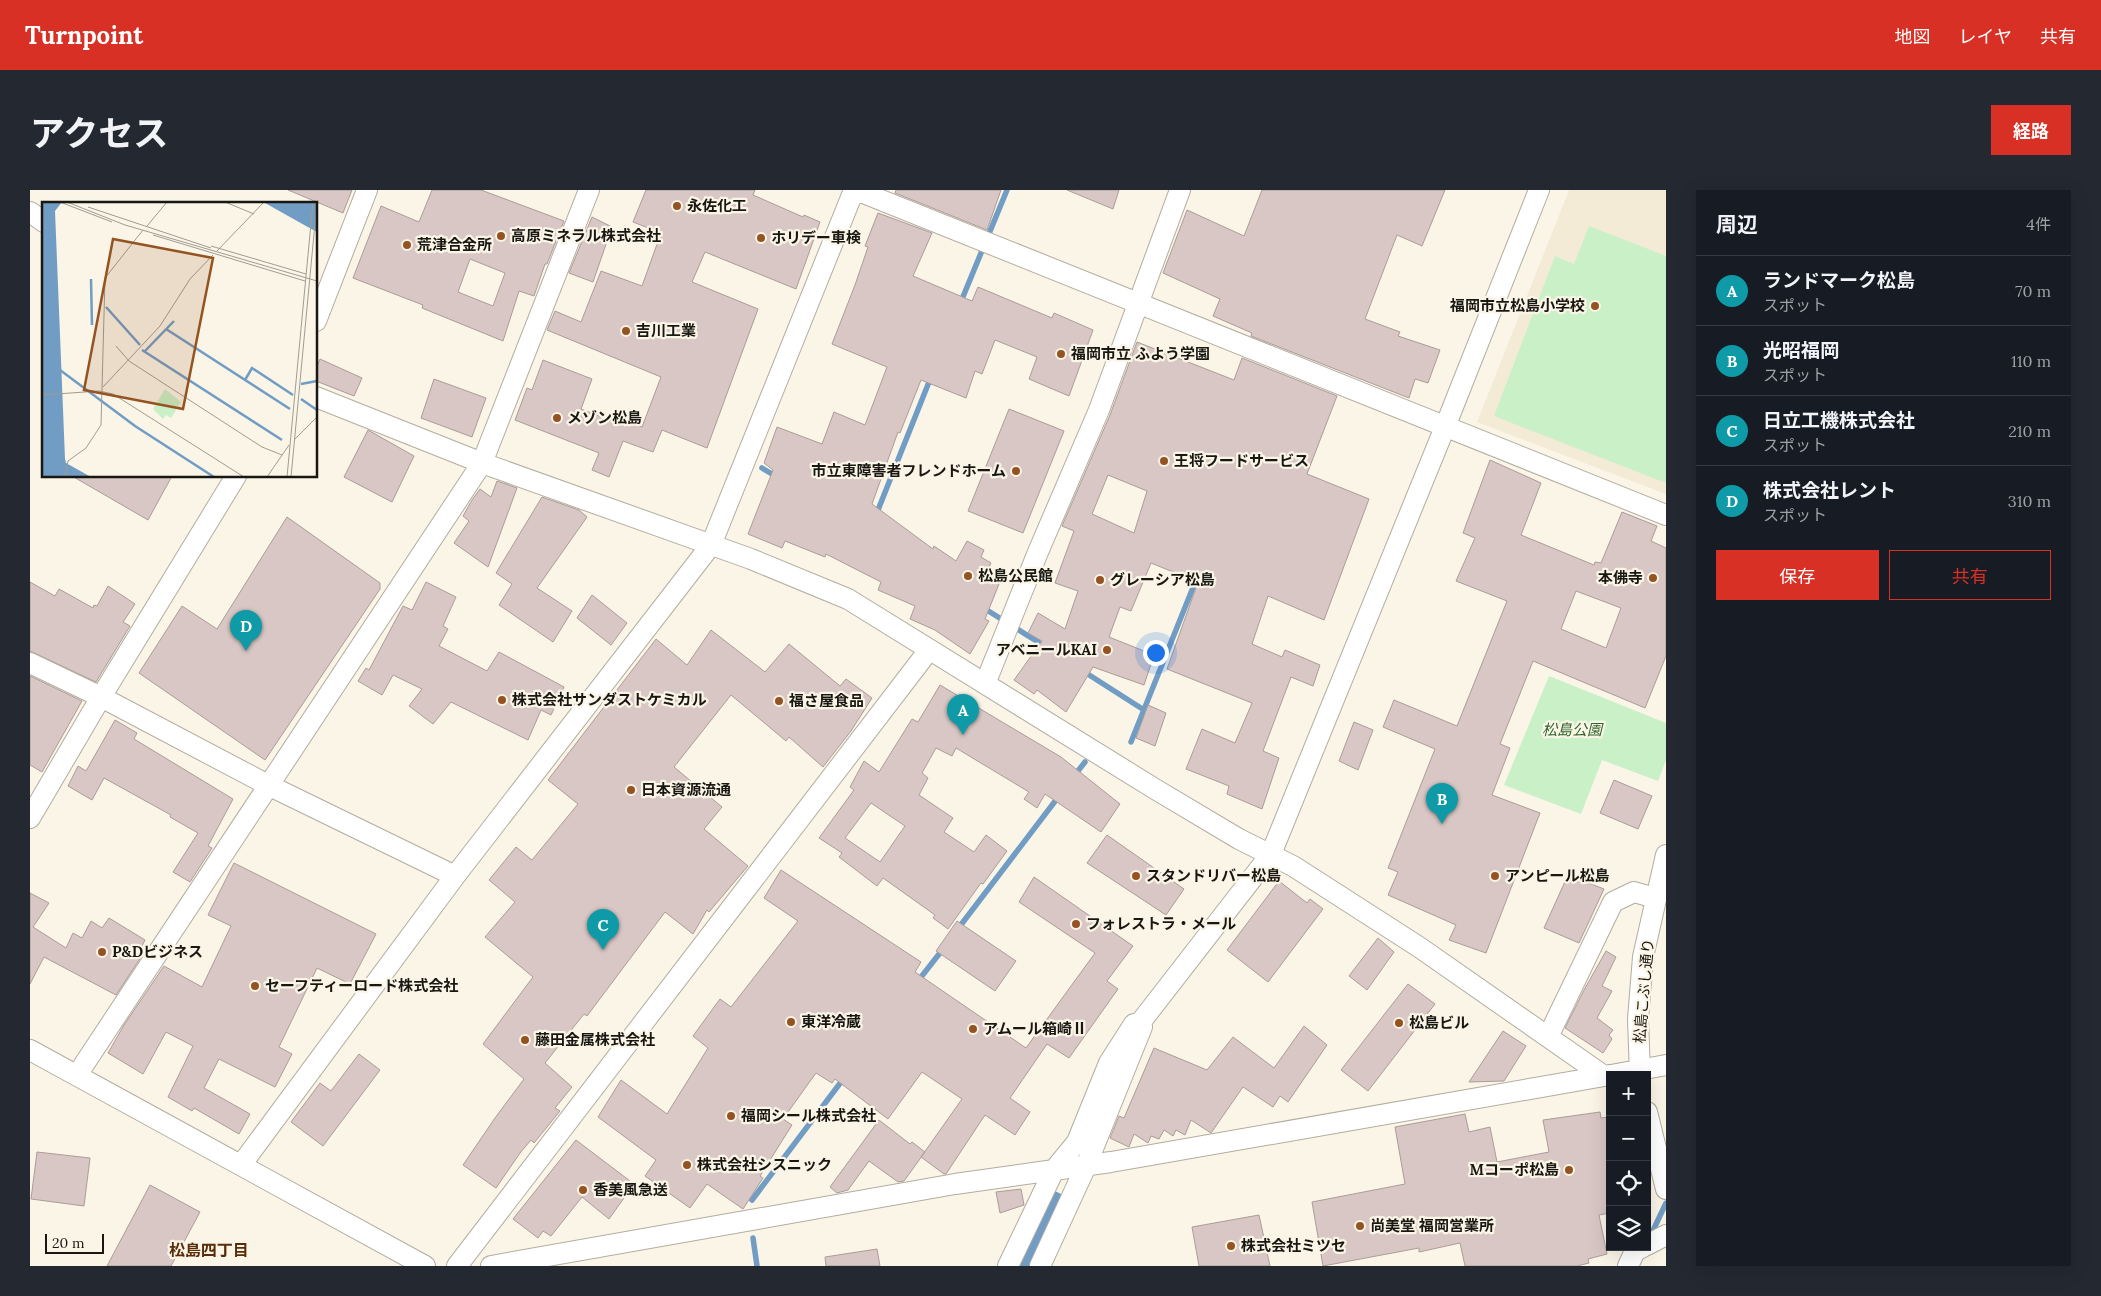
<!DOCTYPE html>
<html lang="ja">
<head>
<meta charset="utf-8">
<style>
  :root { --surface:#171b24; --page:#242831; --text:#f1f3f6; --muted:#9ea1a6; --line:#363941; --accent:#d93025 }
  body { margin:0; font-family:Lora,"Noto Sans JP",serif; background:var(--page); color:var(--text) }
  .controls { position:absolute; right:15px; bottom:15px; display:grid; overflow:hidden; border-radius:0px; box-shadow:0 5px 20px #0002 }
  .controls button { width:45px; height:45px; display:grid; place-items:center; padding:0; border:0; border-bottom:1px solid var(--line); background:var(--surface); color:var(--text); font:25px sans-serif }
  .scale { position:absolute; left:15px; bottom:12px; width:59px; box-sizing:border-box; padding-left:5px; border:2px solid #191712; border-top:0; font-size:14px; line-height:18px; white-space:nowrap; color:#191712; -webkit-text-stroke:4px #faf5e7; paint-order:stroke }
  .you { position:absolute; left:1125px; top:462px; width:18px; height:18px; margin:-12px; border:4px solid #fff; border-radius:50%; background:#1a73e8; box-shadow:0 0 0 8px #1a73e833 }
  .badge { display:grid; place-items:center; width:32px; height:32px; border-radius:50%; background:var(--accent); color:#fff; font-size:16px; font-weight:700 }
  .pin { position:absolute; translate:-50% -41px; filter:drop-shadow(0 1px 2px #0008) }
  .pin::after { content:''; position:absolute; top:26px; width:18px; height:15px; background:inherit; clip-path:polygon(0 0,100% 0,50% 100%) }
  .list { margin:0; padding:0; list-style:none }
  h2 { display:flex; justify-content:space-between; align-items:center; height:65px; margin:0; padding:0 20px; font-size:21px }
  h2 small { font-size:16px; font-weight:400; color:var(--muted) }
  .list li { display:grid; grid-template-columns:32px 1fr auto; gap:15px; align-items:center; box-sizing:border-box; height:70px; padding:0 20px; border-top:1px solid var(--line) }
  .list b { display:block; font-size:19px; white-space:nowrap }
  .list p { margin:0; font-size:16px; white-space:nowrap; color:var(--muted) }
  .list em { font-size:16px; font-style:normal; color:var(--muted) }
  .actions { display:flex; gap:10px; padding:15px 20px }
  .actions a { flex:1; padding:11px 0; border:1px solid var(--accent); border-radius:0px; text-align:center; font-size:18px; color:var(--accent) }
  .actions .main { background:var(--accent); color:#fff }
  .icon { flex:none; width:28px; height:28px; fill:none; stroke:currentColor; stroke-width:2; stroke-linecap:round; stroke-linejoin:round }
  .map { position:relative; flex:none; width:1636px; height:1076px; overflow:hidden; border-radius:0px }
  header { display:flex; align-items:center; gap:30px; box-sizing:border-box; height:70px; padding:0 25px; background:var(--accent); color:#fff }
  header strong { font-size:24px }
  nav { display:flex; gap:28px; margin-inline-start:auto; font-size:18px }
  .intro { display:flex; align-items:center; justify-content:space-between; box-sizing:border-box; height:120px; padding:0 30px }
  h1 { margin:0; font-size:35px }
  .button { padding:12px 22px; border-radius:0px; background:var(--accent); color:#fff; font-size:18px; font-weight:700 }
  main { display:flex; gap:30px; padding:0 30px }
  aside { flex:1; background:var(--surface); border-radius:0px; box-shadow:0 5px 20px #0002 }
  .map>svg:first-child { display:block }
  .built { fill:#f3ebd5 }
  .green { fill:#c9f0c6 }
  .water { fill:#719cc3 }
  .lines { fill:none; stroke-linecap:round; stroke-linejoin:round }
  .stream { stroke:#719cc3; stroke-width:5.5 }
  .building { fill:#d8c7c4; stroke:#ac9c99; fill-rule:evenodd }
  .minor-casing { stroke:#b2ad9f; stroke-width:22 }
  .minor { stroke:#fff; stroke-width:20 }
  .poi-dot { fill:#955322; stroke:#faf5e7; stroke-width:2 }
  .labels { text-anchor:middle; stroke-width:4.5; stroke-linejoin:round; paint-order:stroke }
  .poi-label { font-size:15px; font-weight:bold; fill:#191712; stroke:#faf5e7; text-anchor:start }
  .park-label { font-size:15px; font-style:italic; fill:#30662e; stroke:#faf5e7 }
  .street-label { font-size:15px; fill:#191712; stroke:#faf5e7 }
  .neighbourhood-label { font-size:16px; font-weight:bold; fill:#5a2d0a; stroke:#faf5e7 }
  .inset-river { fill:none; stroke:#719cc3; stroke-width:2.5 }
  .inset-road { fill:none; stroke:#a09c92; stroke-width:1 }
  .view { fill:#955322; fill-opacity:0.15; stroke:#955322; stroke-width:2.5 }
  .inset-edge { fill:none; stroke:#191712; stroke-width:2.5 }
</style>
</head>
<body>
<header>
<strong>Turnpoint</strong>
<nav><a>地図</a><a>レイヤ</a><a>共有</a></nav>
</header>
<div class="intro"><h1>アクセス</h1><a class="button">経路</a></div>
<main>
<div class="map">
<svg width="1636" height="1076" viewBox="0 0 1636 1076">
  <rect width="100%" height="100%" fill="#faf5e7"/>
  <path class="built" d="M1539,0H1636V304L1447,232Z"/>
  <path class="green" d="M1559,36L1636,66V293L1464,226L1525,66L1544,74Z
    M1519,486L1636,533V570L1628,591L1572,570L1551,624L1474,595Z"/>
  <path class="water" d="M1023,1000L1033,1005L1001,1076H988Z"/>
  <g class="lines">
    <path class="stream" d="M930,114L977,0
      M732,278L747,287
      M846,325L901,187
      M952,417L1016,457
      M1053,481L1114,520
      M1101,552L1168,385
      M1044,586L1055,572
      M927,740L1029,606
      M888,791L913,759
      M722,1010L814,888
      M1620,1047L1636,1013
      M723,1048L727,1076"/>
  </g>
  <path class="building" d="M258,0H322L313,23Z
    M402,0H451L534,31L517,74H515L504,106L489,101L473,151L392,118L393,115L323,88L351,16L389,32ZM440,69L475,83L463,116L428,102Z
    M616,0H725L723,5L773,27L774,25L790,32L766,99L675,62L662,92L728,119L677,258L632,240L623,262L593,251L579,287L562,280L569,263L485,230L497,198L502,200L513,170L562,189L551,219L582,231L584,226L612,237L631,187L517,140L525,121L551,132L571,81L612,96L631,43L603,32Z
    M866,0H971L957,40L865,3Z
    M1037,0H1089L1083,19Z
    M1232,0H1415L1392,56L1367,45L1335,129L1370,142L1368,146L1410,160L1398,193L1385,189L1379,208L1221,146L1222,143L1183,126L1190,109L1133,83L1157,20L1214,46Z
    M848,23L902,43L883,86L942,111L948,97L1022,128L1024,123L1063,140L1039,206L999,189L1007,167L965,150L952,184L945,181L936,208L891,190L870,243L868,242L842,314L903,359L904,356L926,371L937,351L954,360L951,367L961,373L956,383L971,389L955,429L959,431L940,464L905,440L880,429L885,416L848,400L851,392L796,364L795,367L755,351L752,358L718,344L743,280L734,273L747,237L792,254L804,222L835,235L857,177L802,154L825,95L838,57L835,56Z
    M562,27L582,37L563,92L539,83Z
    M1107,152L1204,190L1212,168L1307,206L1277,284L1339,309L1294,430L1238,406L1222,454L1252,467L1255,460L1290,475L1283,496L1261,487L1233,561L1249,568L1232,619L1197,604L1199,596L1156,579L1172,539L1205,553L1222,513L1137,479L1168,392L1121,373L1101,421L1090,417L1079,447L1124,465L1114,495L1063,477L1036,522L1007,500L1004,504L984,490L1012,451L998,443L1008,423L1035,439L1048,401L1025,393L1044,341L1032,336L1080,225ZM1078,285L1117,301L1104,343L1062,324Z
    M290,169L332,188L324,206L286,191V179Z
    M404,189L456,208L442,247L391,228Z
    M979,219L1034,241L993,343L938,321Z
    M338,240L384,266L362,312L314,287Z
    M1460,270L1511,293L1491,345L1564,375L1565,372L1571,373L1592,322L1627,336L1621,351L1636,358V466L1615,518L1503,471L1470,554L1480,558L1462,605L1510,623L1456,763L1419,750L1426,735L1358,705L1368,682L1358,678L1405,559L1353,537L1364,510L1427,536L1477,411L1426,391L1445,348L1433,343ZM1546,401L1591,418L1576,458L1531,439Z
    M42,286H142L118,330Z
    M467,291L487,298L458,377L424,353L439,331L433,326L442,310L450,299L461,307Z
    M512,307L549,320L557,327L507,398L542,421L523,452L469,415L482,394L466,383Z
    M257,327L350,393V399L235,570L109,483L152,416L187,439Z
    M0,392L25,406L29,399L63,418L64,415L67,416L78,396L105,414L93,432L100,436L66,492L0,461Z
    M396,392L426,407L413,436L418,439L409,456L457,481L469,462L534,497L521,525L511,520L498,550L421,512L403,534L379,516L392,499L363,485L352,505L328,491L336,478L339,480L373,416L382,420Z
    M562,405L597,433L581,455L547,428Z
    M681,440L735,482L759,454L810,496L816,489L842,508L821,541L793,577L759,547L756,551L701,505L644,577L692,617L674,639L718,676L679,722L677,720L663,744L635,722L557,826L554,824L515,873L542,897L525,918L530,921L504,953L501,950L490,963L466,998L433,975L465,928L494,889L453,854L503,787L455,747L485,712L459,690L486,657L502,670L548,614L518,590L626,449L657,475Z
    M0,486L52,511L12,582L0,575Z
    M910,495L1031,567L1090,614L1071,642L1015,604L1007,618L994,609L999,602L926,558L922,566L906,558L892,583L898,588L889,605L923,628L914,642L944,662L956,645L977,661L953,694L951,693L918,739L903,728L905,725L853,688L847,696L809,667L812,663L789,648L824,600L820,597L834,571L849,582L882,529L888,532ZM841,613L875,636L850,672L815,648Z
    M1118,515L1136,523L1125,556L1106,548Z
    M85,530L107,543L104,549L203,609L178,656L182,658L160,692L143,682L168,643L140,627L141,625L74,588L62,610L38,596L48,576L56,581Z
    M1324,532L1343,540L1328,580L1309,571Z
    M1584,590L1622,606L1608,639L1570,623Z
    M1077,645L1154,699L1136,725L1057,673Z
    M204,673L346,744L320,794L287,778L249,857L262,864L245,897L189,869L174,898L220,924L209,944L164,918L162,921L138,907L163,856L136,842L113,884L78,863L94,835L134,776L172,797L201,736L178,725Z
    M751,680L891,772L885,782L996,858L1065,763L989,712L1004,687L1103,756L1077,791L1088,799L1039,868L1017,854L980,908L1000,922L985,945L955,925L916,984H914L891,967L932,909L892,882L858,929L805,889L802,893L786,883L753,929L762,935L730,986L733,988L713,1019L677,994L660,1018L615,986L626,970L568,927L591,890L637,924L678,858L663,846L690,809L701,817L768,731L734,708Z
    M1538,685L1574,699L1549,753L1514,738Z
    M1249,691L1277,713L1280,709L1293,719L1238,792L1197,760Z
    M0,703L19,713L3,737L36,758L43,743L52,748L61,731L72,738L79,728L115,750L109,762L113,764L86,805L14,767L0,794Z
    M927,731L986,771L965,801L906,761Z
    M1348,748L1364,762L1337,800L1319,786Z
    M1576,761L1586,767L1572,796L1582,801L1567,828L1583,840L1579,845L1582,849L1573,863L1535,838L1554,800Z
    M1378,794L1405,814L1338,901L1311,880Z
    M1274,836L1297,855L1258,912L1250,906L1243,917L1213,897L1181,943L1161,930L1155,945L1146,940L1143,946L1134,940L1129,949L1121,946L1118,953L1104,944L1099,957L1080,948L1089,926L1094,928L1124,858L1177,880L1203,847L1244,878Z
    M1473,841L1496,856L1474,891L1439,892Z
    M329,864L350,880L293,956L261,932L290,893L301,901Z
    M1570,922L1571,928L1578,927L1580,935V1023L1569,1025L1577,1064L1558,1069L1559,1073L1547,1076H1435L1430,1053L1389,1062V1058L1293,1076L1282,1012L1375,994L1365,937L1435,924L1439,942L1460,937L1467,972L1519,962L1513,930Z
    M849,930L880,954L882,952L895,962L874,991L868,992L839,971L818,1000L807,1003L800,997Z
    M546,950L604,994L579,1029L552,1007L521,1046L513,1041L508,1048L483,1029Z
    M7,962L60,968L54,1016L1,1009Z
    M120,995L170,1022L141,1076H77Z
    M991,999L994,1015L970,1023L966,1002Z
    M1229,1025L1240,1076H1169L1162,1037Z
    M847,1059L850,1076H796L795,1067Z"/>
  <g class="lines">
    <defs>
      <path id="minor" d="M826,0L1636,325
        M0,22L14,32
        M286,131L337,0
        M286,207L452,273L721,369L818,409L1125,599L1209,649L1263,676L1389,757L1574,886
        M0,473L71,507L238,595L425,686
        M955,494L1008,362L1069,220L1150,0
        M0,628L71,507L206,286
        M1518,847L1583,712L1604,702L1625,708
        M0,860L395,1076
        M47,885L452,273L559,0
        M1581,885L1636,875
        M1610,885L1608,829L1613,767L1636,665
        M1617,922L1636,999
        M211,975L425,686L681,355L824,0
        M1617,1055L1636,1045
        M427,1076L899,460
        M461,1076L925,994L1081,972L1580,885
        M978,1076L1024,980L1047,952L1079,873L1104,834L1110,833L1241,664L1415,237L1509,0
        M1010,1076L1056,976L1112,837
        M1598,1076L1605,1061L1613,1057"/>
    </defs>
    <use href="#minor" class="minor-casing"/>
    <use href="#minor" class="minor"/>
  </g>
  <g class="poi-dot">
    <circle cx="647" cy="16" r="5"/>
    <circle cx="471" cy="46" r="5"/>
    <circle cx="731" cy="48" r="5"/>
    <circle cx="377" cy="55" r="5"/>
    <circle cx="1565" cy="116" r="5"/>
    <circle cx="596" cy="141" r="5"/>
    <circle cx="1031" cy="164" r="5"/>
    <circle cx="527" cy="228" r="5"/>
    <circle cx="1134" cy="271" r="5"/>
    <circle cx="986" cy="281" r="5"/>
    <circle cx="938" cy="386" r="5"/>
    <circle cx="1623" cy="388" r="5"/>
    <circle cx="1070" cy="390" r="5"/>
    <circle cx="1077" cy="460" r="5"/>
    <circle cx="472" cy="510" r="5"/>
    <circle cx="749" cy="511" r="5"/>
    <circle cx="601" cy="600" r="5"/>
    <circle cx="1106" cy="686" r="5"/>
    <circle cx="1465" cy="686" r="5"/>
    <circle cx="1046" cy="734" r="5"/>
    <circle cx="72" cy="762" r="5"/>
    <circle cx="225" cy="796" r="5"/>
    <circle cx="761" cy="832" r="5"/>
    <circle cx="1369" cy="833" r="5"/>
    <circle cx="943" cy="839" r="5"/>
    <circle cx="495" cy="850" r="5"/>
    <circle cx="701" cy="926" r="5"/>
    <circle cx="657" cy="975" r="5"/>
    <circle cx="1539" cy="980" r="5"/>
    <circle cx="553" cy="1000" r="5"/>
    <circle cx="1330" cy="1036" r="5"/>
    <circle cx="1201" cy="1056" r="5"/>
  </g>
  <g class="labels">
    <g class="poi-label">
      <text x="657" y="21">永佐化工</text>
      <text x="481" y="51">高原ミネラル株式会社</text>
      <text x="741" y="53">ホリデー車検</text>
      <text x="387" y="60">荒津合金所</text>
      <text x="1555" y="121" text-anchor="end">福岡市立松島小学校</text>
      <text x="606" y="146">吉川工業</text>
      <text x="1041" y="169">福岡市立 ふよう学園</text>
      <text x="537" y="233">メゾン松島</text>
      <text x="1144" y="276">王将フードサービス</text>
      <text x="976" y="286" text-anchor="end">市立東障害者フレンドホーム</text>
      <text x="948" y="391">松島公民館</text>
      <text x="1613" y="393" text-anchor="end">本佛寺</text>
      <text x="1080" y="395">グレーシア松島</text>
      <text x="1067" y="465" text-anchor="end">アベニールKAI</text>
      <text x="482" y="515">株式会社サンダストケミカル</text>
      <text x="759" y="516">福さ屋食品</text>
      <text x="611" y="605">日本資源流通</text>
      <text x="1116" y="691">スタンドリバー松島</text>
      <text x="1475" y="691">アンピール松島</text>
      <text x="1056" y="739">フォレストラ・メール</text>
      <text x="82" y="767">P&amp;Dビジネス</text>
      <text x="235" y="801">セーフティーロード株式会社</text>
      <text x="771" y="837">東洋冷蔵</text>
      <text x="1379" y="838">松島ビル</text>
      <text x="953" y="844">アムール箱崎Ⅱ</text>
      <text x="505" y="855">藤田金属株式会社</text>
      <text x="711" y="931">福岡シール株式会社</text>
      <text x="667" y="980">株式会社シスニック</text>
      <text x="1529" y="985" text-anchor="end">Mコーポ松島</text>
      <text x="563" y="1005">香美風急送</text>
      <text x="1340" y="1041">尚美堂 福岡営業所</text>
      <text x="1211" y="1061">株式会社ミツセ</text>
    </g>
    <g class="park-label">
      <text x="1542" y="545">松島公園</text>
    </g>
    <g class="street-label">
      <text transform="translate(1614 801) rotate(-85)" y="5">松島こぶし通り</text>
    </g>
    <g class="neighbourhood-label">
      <text x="179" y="1066">松島四丁目</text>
    </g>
  </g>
  <g transform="translate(12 12)">
    <rect width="275" height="275" fill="#faf5e7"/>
    <path d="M123,187L139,200L129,216L124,213L121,217L111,207Z" fill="#c9f0c6"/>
    <path d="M20,0L13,9L23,257L24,261L49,275H0V1ZM223,1H275V30L264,24Z" fill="#719cc3"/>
    <path class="inset-river" d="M49,77L50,123M64,105L98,143M124,127L248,207M100,148L240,238M103,149L132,119M18,168L93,224L172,275M203,178L210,166L251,193M259,182L275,179M259,197L275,208"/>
    <path class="inset-road" d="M18,0L70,20M25,0L83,23L275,79M183,0L212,12M46,5L169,46M105,24L125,0M111,33L263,79M169,44L264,72M175,49L222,0M74,144L87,159L220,245L240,253M61,185L118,124L148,77L171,53M0,193L57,189L71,192L202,275M252,238L275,215M23,275L26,259L44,246L59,223L63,76L101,28M225,275L247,243M245,275L271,0M249,275L275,0"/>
    <path class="view" d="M71,37L171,56L141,207L42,188Z"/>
    <rect width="275" height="275" class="inset-edge"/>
  </g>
</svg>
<div class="controls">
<button>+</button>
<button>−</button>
<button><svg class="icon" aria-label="locate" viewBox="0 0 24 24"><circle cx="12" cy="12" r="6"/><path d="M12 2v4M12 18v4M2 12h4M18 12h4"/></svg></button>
<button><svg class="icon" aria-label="layers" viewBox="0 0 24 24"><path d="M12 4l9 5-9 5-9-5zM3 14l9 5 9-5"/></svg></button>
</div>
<div class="scale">20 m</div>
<div class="you"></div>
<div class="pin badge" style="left:933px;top:545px;background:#0f9aa8">A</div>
<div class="pin badge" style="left:1412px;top:634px;background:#0f9aa8">B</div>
<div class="pin badge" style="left:573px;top:760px;background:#0f9aa8">C</div>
<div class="pin badge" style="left:216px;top:461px;background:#0f9aa8">D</div>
</div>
<aside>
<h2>周辺<small>4件</small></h2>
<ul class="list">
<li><span class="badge" style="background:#0f9aa8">A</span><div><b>ランドマーク松島</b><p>スポット</p></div><em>70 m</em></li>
<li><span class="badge" style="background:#0f9aa8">B</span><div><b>光昭福岡</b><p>スポット</p></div><em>110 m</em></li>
<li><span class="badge" style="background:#0f9aa8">C</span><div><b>日立工機株式会社</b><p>スポット</p></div><em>210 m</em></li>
<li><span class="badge" style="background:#0f9aa8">D</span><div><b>株式会社レント</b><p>スポット</p></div><em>310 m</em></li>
</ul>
<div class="actions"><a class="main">保存</a><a>共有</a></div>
</aside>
</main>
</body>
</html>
